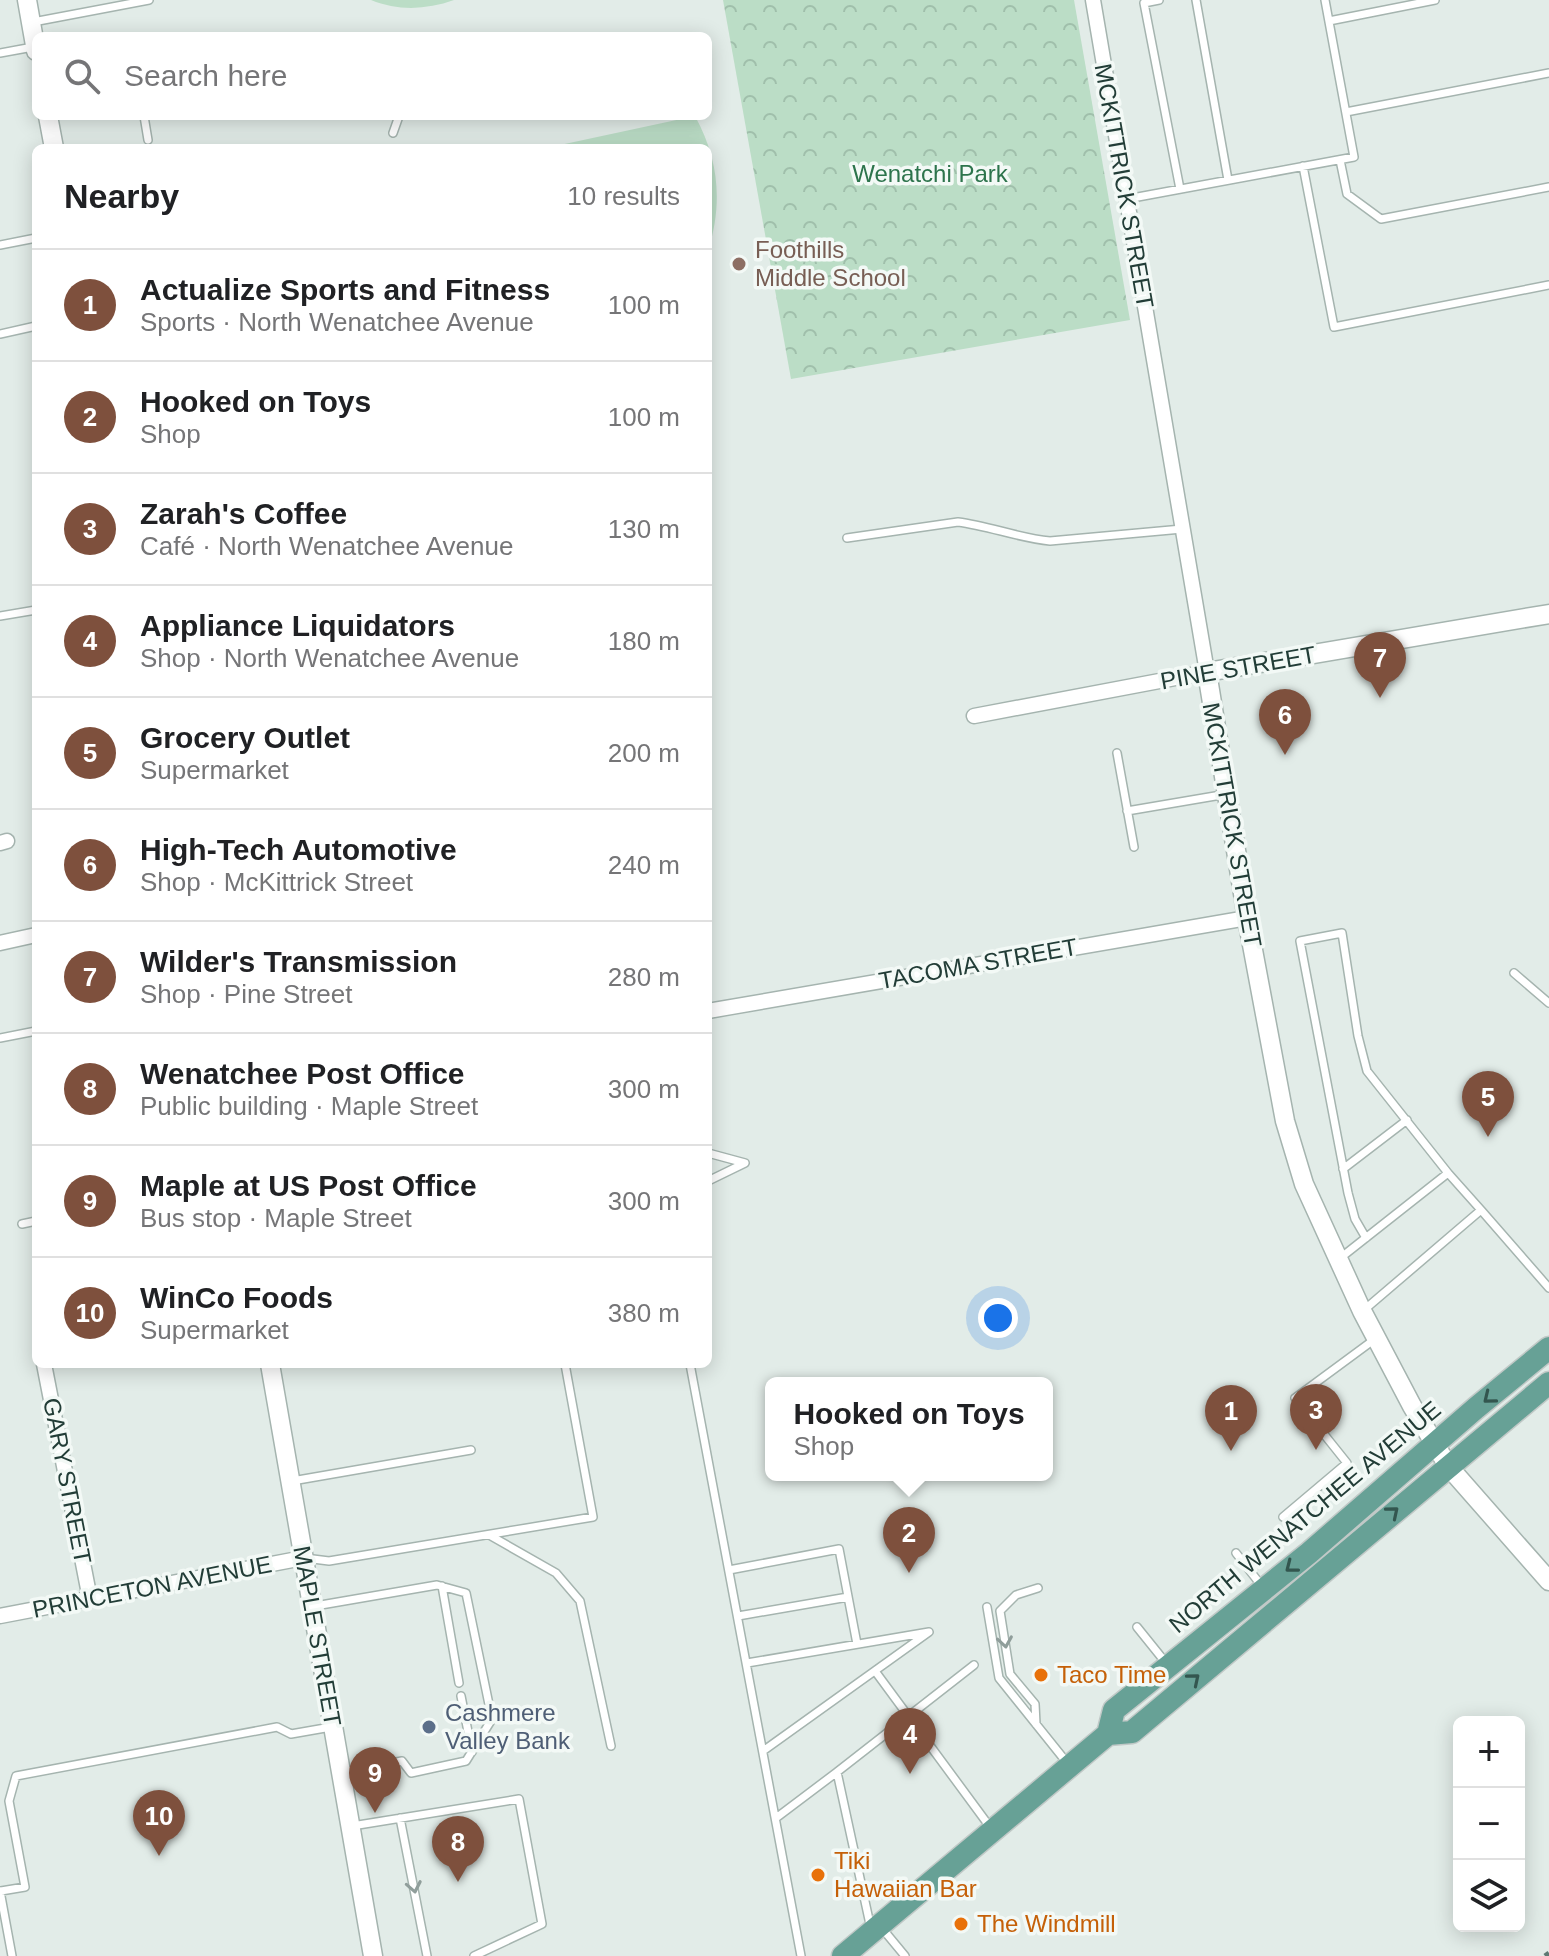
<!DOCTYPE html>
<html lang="en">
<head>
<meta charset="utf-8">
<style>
  :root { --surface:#fff; --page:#f2f2f2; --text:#202124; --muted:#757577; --line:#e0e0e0; --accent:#7e503d }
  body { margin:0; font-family:Arial,sans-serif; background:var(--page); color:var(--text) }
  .controls { position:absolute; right:24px; bottom:24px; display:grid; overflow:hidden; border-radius:12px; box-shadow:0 4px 20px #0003 }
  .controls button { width:72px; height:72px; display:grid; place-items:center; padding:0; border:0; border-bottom:2px solid var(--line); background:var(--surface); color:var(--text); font:40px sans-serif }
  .you { position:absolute; left:998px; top:1318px; width:28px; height:28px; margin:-20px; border:6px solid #fff; border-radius:50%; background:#1a73e8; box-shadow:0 0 0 12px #1a73e833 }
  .badge { display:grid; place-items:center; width:52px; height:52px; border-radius:50%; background:var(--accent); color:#fff; font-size:26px; font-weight:700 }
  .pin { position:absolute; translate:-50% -66px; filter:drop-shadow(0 2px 4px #0008) }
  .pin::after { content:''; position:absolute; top:42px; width:28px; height:24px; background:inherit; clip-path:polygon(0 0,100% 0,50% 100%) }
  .popup { position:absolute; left:765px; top:1377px; width:288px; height:104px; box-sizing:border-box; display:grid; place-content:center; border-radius:12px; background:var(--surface); filter:drop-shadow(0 2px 6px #0005); font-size:26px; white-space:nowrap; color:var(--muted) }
  .popup b { font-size:30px; color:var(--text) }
  .popup::after { content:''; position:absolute; left:50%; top:100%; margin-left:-16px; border:16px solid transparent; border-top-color:var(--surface) }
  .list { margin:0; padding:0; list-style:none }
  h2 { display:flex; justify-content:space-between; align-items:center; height:104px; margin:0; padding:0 32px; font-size:34px }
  h2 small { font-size:26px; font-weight:400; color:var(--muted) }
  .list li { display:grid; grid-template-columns:52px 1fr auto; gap:24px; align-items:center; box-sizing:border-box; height:112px; padding:0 32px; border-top:2px solid var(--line) }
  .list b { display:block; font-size:30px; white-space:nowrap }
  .list p { margin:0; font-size:26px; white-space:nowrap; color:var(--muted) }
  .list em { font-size:26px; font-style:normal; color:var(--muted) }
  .icon { flex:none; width:44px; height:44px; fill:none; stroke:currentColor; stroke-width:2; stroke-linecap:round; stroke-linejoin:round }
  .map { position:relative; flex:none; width:1549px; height:1956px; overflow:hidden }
  .search { position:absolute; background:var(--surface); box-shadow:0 4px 20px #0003; left:32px; top:32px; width:680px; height:88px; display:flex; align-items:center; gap:20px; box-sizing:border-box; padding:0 28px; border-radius:12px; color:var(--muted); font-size:30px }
  .panel { position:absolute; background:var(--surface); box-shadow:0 4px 20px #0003; left:32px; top:144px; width:680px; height:1224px; border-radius:12px }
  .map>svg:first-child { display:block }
  .grass { fill:#bbddc6 }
  .park { fill:url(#park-crowns) }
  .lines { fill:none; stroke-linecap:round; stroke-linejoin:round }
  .service-casing { stroke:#a5b4af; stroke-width:10 }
  .minor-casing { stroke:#a5b4af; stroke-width:17 }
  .tertiary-casing { stroke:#a5b4af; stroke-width:21 }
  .primary-casing { stroke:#c1c9c7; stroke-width:25 }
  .service { stroke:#fff; stroke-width:7 }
  .minor { stroke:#fff; stroke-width:14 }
  .tertiary { stroke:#fff; stroke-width:18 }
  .primary { stroke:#67a196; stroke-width:22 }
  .rail { stroke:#5d7973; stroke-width:5; stroke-dasharray:16 8; stroke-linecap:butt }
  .oneway { stroke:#33564f }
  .oneway2 { stroke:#909e9b }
  .education-dot { fill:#8d6e63; stroke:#f3f9f6; stroke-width:3 }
  .food-dot { fill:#e8710a; stroke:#f3f9f6; stroke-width:3 }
  .service-dot { fill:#5c6f8a; stroke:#f3f9f6; stroke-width:3 }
  .labels { text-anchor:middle; stroke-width:7; stroke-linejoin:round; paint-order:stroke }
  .park-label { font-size:24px; fill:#2d744c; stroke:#f3f9f6 }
  .street-label { font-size:24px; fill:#223d37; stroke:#f3f9f6 }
  .education-label { font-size:24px; fill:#785e54; stroke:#f3f9f6; text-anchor:start }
  .food-label { font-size:24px; fill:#c56008; stroke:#f3f9f6; text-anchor:start }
  .service-label { font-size:24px; fill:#4e5e75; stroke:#f3f9f6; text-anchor:start }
</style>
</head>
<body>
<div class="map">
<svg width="1549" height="1956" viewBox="0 0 1549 1956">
  <defs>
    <pattern id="park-crowns" width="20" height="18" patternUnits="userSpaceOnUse" patternTransform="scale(2)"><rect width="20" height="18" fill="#bbddc6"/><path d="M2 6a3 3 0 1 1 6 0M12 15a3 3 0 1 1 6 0" fill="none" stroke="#a0bfab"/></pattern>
  </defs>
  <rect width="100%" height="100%" fill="#e2ece8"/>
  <path class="grass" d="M371,0H454C426,10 398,11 371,0Z
    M695,116C719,160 723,203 708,251V148H546Z"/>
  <path class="park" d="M723,0H1074L1130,320L791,379Z"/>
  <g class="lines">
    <defs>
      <path id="service" d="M1159,0L1144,3L1180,189
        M1196,0L1228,180
        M1329,21L1435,0
        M33,22L149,0
        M0,53L33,47
        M1346,112L1549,73
        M144,116L148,140
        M393,133L399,116
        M1340,160L1347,194L1381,219L1549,187
        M1303,166L1334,327L1549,285
        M1127,199L1354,157L1325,0
        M0,245L36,238
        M0,334L36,326
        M847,538L958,522C989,526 1019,538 1050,541L1182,529
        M0,616L36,610
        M1117,753L1134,847
        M1127,811L1227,794
        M1514,973L1549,1003
        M0,1038L36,1031
        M708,1153L745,1163L708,1181
        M1343,1169L1407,1120
        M22,1224L36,1221
        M1366,1238L1355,1219L1348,1193L1300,941L1342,933L1358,1036L1367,1071L1448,1173
        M1339,1259L1448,1173L1481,1210
        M1364,1310L1481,1210L1549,1288
        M690,1364L801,1956
        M292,1481L471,1450
        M1283,1517L1347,1463L1295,1398L1375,1339
        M491,1536L556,1573L580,1601L611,1746
        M1236,1553L1261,1585
        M305,1558L329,1561L593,1517L565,1364
        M729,1570L839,1549L857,1644
        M442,1586L459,1683
        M315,1606L437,1585L466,1593L492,1719L466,1761L411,1773L402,1761L343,1772
        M987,1607L999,1678L1068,1764
        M738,1616L848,1597
        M1137,1627L1166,1663
        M747,1663L929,1632L763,1751
        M875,1671L990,1827
        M461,1696L472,1752
        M1036,1724L1035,1704L1010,1674L1000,1611L1016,1595L1038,1588
        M837,1772L974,1665
        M400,1818L427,1956
        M776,1818L837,1772L871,1929
        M352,1826L519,1799L542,1924L474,1956
        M0,1891L12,1956
        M1,1891L25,1887L9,1801L16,1776L277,1727L291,1734L331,1727
        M881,1927L905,1956"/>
      <path id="minor" d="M974,716L1207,672L1093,0
        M0,843L7,841
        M0,943L36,935
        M708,1011L1247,918
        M44,1364L90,1599
        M0,1616L303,1558"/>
      <path id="tertiary" d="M27,0L36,51
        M48,116L54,148
        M1549,614L1207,672L1247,918L1285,1121L1304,1184L1362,1311L1412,1406L1448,1466L1549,1581
        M270,1364L373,1956"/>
      <path id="primary" d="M1108,1734L1132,1732L1549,1383
        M843,1956L1108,1734L1114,1710L1309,1553L1476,1408L1549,1348"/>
    </defs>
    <use href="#service" class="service-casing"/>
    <use href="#minor" class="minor-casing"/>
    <use href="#tertiary" class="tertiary-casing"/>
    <use href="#primary" class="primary-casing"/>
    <use href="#service" class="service"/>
    <use href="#minor" class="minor"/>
    <use href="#tertiary" class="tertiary"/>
    <use href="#primary" class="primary"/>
    <path class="rail" d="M1545,1956L1549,1953"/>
  </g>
  <defs><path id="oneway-chevron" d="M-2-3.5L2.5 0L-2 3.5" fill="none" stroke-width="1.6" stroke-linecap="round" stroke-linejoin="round" transform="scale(2)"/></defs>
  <g class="oneway">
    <use href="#oneway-chevron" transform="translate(1489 1398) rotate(141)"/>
    <use href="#oneway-chevron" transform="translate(1393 1512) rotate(-40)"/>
    <use href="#oneway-chevron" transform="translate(1291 1567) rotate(142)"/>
    <use href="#oneway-chevron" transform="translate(1194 1679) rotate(-40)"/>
  </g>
  <g class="oneway2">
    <use href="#oneway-chevron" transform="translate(1005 1642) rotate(81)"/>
    <use href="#oneway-chevron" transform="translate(414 1887) rotate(79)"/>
  </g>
  <circle class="education-dot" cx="739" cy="264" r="8"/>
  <g class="food-dot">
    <circle cx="1041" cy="1675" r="8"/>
    <circle cx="818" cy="1875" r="8"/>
    <circle cx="961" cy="1924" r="8"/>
  </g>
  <circle class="service-dot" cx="429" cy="1727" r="8"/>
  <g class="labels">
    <g class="park-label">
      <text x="930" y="182">Wenatchi Park</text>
    </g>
    <g class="street-label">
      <text transform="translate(1124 186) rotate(80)" y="8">MCKITTRICK STREET</text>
      <text transform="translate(1238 668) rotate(-10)" y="8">PINE STREET</text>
      <text transform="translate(1232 825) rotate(80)" y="8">MCKITTRICK STREET</text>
      <text transform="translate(978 964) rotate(-10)" y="8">TACOMA STREET</text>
      <text transform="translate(67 1481) rotate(79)" y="8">GARY STREET</text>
      <text transform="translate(1305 1517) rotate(-40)" y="8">NORTH WENATCHEE AVENUE</text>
      <text transform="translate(152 1587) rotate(-11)" y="8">PRINCETON AVENUE</text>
      <text transform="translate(317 1636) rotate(80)" y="8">MAPLE STREET</text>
    </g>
    <g class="education-label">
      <text x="755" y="258">Foothills<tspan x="755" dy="28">Middle School</tspan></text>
    </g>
    <g class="food-label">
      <text x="1057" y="1683">Taco Time</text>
      <text x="834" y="1869">Tiki<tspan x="834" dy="28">Hawaiian Bar</tspan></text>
      <text x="977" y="1932">The Windmill</text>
    </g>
    <g class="service-label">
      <text x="445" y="1721">Cashmere<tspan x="445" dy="28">Valley Bank</tspan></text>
    </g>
  </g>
</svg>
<div class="controls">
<button>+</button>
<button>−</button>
<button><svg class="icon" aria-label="layers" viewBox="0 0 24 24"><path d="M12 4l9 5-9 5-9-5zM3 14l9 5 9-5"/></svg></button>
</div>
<div class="you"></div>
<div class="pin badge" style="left:1231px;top:1451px">1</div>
<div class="pin badge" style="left:909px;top:1573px">2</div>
<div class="popup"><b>Hooked on Toys</b>Shop</div>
<div class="pin badge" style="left:1316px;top:1450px">3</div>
<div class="pin badge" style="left:910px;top:1774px">4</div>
<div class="pin badge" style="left:1488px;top:1137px">5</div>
<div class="pin badge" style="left:1285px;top:755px">6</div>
<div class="pin badge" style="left:1380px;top:698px">7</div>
<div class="pin badge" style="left:458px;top:1882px">8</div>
<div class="pin badge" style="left:375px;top:1813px">9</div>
<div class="pin badge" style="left:159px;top:1856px">10</div>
<div class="search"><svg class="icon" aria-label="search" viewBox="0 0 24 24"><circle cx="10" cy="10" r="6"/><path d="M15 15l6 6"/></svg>Search here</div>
<section class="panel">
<h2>Nearby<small>10 results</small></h2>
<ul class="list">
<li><span class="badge">1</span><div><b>Actualize Sports and Fitness</b><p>Sports · North Wenatchee Avenue</p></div><em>100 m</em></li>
<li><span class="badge">2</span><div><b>Hooked on Toys</b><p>Shop</p></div><em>100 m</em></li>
<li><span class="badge">3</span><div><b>Zarah's Coffee</b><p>Café · North Wenatchee Avenue</p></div><em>130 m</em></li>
<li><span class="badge">4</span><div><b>Appliance Liquidators</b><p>Shop · North Wenatchee Avenue</p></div><em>180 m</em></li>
<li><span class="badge">5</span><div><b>Grocery Outlet</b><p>Supermarket</p></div><em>200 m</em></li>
<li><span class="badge">6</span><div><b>High-Tech Automotive</b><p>Shop · McKittrick Street</p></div><em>240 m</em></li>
<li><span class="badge">7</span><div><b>Wilder's Transmission</b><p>Shop · Pine Street</p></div><em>280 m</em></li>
<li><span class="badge">8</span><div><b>Wenatchee Post Office</b><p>Public building · Maple Street</p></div><em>300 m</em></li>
<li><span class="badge">9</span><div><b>Maple at US Post Office</b><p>Bus stop · Maple Street</p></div><em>300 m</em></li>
<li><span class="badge">10</span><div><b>WinCo Foods</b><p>Supermarket</p></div><em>380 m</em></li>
</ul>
</section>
</div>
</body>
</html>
